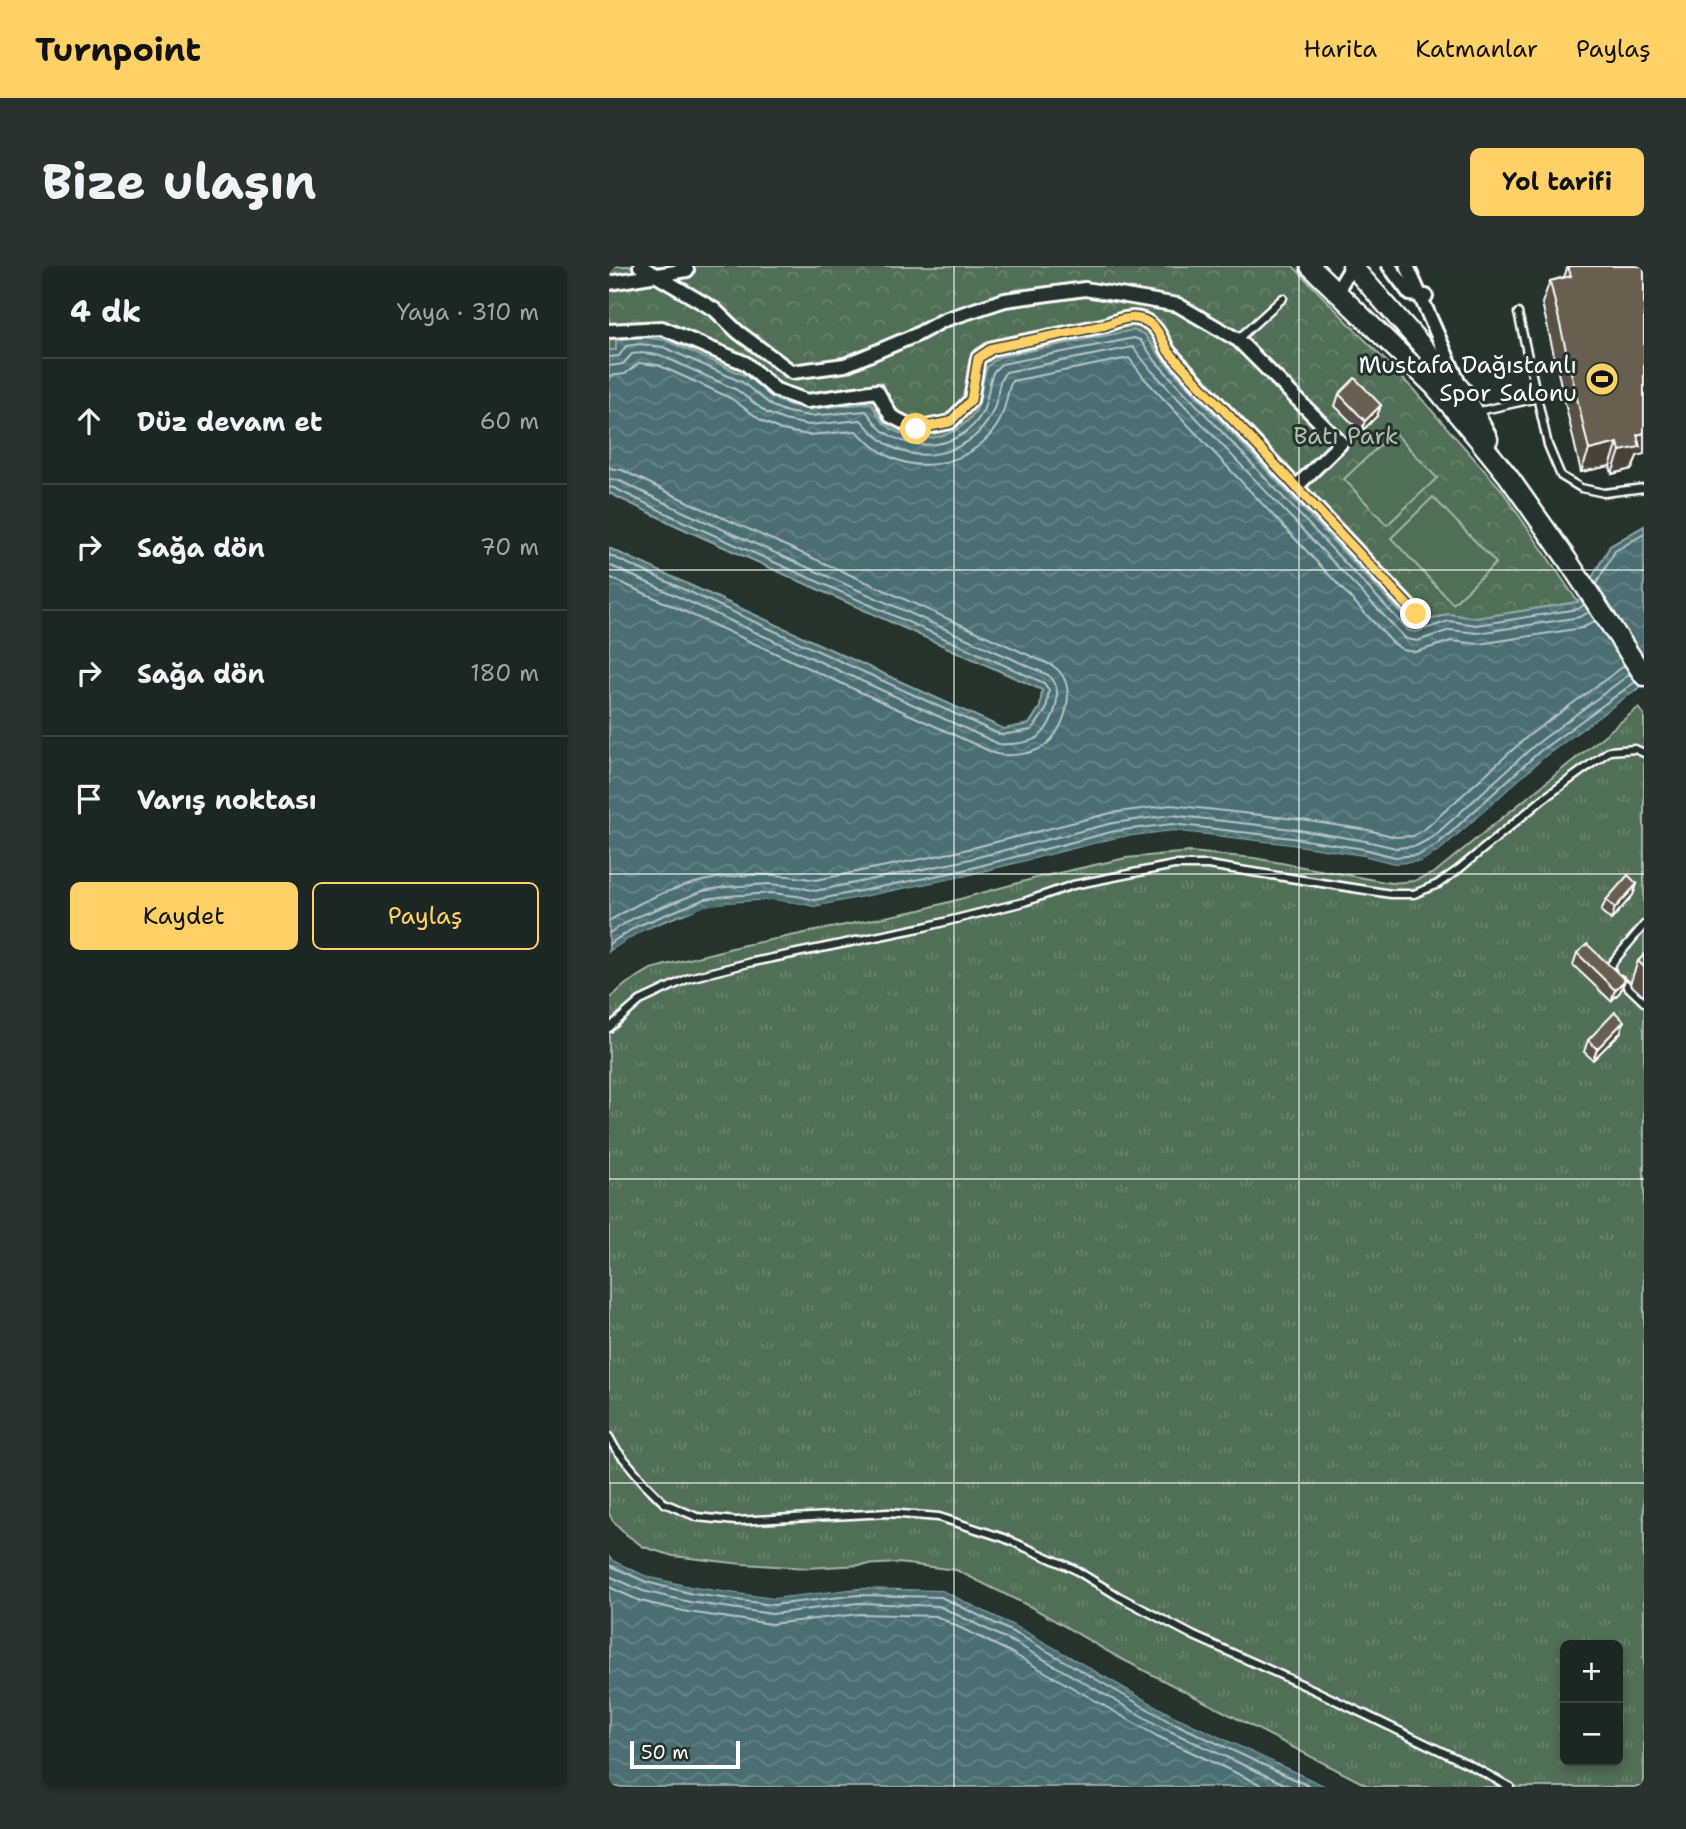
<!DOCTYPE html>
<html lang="tr">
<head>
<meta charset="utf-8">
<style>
  :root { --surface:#1c2622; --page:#29322f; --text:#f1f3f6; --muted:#a0a5a5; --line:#3a4340; --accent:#ffd166 }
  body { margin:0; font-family:"Shantell Sans",sans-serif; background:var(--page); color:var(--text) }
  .controls { position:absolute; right:21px; bottom:21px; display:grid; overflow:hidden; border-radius:10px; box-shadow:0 4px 10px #0003 }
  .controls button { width:63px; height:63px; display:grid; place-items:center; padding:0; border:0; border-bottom:2px solid var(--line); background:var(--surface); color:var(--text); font:35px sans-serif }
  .scale { position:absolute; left:21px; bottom:18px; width:110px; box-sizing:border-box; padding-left:7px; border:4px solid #fff; border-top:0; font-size:19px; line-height:24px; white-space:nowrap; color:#fff; -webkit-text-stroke:5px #26332d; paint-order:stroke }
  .stop { position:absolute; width:21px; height:21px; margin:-16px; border:5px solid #ffd166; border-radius:50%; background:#fff }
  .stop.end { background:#ffd166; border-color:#fff; box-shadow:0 2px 7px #0008 }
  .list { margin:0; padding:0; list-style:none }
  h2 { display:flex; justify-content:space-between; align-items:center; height:91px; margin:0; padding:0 28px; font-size:30px }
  h2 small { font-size:23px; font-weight:400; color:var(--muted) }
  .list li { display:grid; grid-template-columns:46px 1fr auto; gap:21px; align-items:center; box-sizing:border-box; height:126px; padding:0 28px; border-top:2px solid var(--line) }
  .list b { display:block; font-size:26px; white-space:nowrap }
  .list em { font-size:23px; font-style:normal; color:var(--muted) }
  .actions { display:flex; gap:14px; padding:21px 28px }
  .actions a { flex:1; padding:16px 0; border:2px solid var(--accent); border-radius:10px; text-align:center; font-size:24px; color:var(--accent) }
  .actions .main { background:var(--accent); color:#111 }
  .icon { flex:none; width:38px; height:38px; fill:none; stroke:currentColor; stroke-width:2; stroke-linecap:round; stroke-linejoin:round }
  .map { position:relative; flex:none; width:1035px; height:1521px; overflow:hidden; border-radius:10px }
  header { display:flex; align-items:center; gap:42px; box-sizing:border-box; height:98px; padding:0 35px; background:var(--accent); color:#111 }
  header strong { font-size:33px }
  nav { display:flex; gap:38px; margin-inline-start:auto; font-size:24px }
  .intro { display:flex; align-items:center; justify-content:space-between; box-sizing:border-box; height:168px; padding:0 42px }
  h1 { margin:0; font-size:49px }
  .button { padding:18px 32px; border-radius:10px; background:var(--accent); color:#111; font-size:24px; font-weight:700 }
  main { display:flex; gap:42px; padding:0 42px }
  aside { flex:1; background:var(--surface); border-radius:10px; box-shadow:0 4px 10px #0003 }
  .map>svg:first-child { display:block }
  .grass { fill:url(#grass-tufts); stroke:#a8b6aa; stroke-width:2; fill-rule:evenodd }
  .forest { fill:url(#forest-crowns); stroke:#a8b6aa; stroke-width:2 }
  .pitch { fill:#516e56; stroke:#a8b6aa; stroke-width:2 }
  .water { fill:url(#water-waves); stroke:#93a8aa; stroke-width:2 }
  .pier { fill:#26332d }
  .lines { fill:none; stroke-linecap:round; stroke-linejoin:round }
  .shore { stroke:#b7c5c7; stroke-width:2 }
  .lane-casing { stroke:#fff; stroke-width:11 }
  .street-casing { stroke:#fff; stroke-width:18 }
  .secondary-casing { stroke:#fff; stroke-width:23 }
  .lane { stroke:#26332d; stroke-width:6 }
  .street { stroke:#26332d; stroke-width:12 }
  .secondary { stroke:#26332d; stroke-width:18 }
  .wall { fill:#595146; stroke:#fff; stroke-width:2 }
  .shaded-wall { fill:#484239; stroke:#fff; stroke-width:2 }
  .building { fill:#675e51; stroke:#fff; stroke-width:2 }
  .route { stroke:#ffd166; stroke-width:9 }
  .grid { fill:none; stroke:#fff; stroke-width:2; stroke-opacity:0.55 }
  .labels { text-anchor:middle; stroke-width:6; stroke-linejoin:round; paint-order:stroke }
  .poi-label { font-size:24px; fill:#fff; stroke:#26332d; text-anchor:end }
  .park-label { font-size:24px; fill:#b1beb3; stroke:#26332d }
</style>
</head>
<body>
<header>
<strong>Turnpoint</strong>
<nav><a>Harita</a><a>Katmanlar</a><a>Paylaş</a></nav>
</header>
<div class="intro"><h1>Bize ulaşın</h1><a class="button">Yol tarifi</a></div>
<main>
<aside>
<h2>4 dk<small>Yaya · 310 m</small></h2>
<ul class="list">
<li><svg class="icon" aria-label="ahead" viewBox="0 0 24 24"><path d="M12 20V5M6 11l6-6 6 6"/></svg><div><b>Düz devam et</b></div><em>60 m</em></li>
<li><svg class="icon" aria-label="right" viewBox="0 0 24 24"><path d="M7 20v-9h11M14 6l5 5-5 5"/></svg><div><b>Sağa dön</b></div><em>70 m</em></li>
<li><svg class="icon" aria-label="right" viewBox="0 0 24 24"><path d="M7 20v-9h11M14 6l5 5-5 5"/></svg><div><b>Sağa dön</b></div><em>180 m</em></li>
<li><svg class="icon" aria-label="arrive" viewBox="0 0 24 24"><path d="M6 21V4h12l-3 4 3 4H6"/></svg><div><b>Varış noktası</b></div></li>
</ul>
<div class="actions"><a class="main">Kaydet</a><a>Paylaş</a></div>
</aside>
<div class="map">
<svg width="1035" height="1521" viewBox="0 0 1035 1521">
  <defs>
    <pattern id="grass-tufts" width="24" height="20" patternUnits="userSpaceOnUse" patternTransform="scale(1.75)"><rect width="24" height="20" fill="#516e56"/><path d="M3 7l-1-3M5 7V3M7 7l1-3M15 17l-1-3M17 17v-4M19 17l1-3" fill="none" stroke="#6b846f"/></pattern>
    <pattern id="forest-crowns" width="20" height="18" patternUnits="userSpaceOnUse" patternTransform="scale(1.75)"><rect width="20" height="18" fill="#516e56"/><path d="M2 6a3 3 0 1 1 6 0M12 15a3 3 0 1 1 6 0" fill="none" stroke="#6b846f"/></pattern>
    <pattern id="water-waves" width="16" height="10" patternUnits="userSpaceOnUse" patternTransform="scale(1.75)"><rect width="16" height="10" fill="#4b6e72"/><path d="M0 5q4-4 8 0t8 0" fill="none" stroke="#668487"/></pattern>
  </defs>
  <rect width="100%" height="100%" fill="#26332d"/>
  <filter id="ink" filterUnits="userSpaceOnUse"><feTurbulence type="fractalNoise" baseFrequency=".0143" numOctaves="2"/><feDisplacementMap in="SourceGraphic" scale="14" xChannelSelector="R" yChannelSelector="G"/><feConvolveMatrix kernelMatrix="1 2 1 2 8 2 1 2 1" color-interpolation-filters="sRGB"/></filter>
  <g filter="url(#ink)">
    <path class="grass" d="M1029,442L1035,448V1521H761L507,1390L424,1342L347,1304L289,1297L199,1302L133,1298L64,1290L35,1281L18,1269L4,1255L0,1248V733L17,718L42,703L72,695L131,680L311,644L427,612L517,592L581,586L645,592L782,617L805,615L825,607ZM956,1379H1009V1495H956Z"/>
    <path class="forest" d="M0,0H684L803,122L892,223L969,336L867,352L839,348L804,360L554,93L535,68L378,102C375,116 374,131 367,144C349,175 305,181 277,159C271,153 266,144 262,137L201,143L191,142L167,134L137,110L109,97L30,71L8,74L7,84H0Z"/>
    <path class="pitch" d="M785,166L828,212L778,259L735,213Z
      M824,231L887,297L844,338L782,272Z"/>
    <path class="water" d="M524,64L535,68L554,94L804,360L839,348L867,352L969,336L1001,280L1035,260V418L936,491L833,583L813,596L785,598L754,590L682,579L564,565L508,572L353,611L205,641C147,626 85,639 32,666C21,672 10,680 0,686V282L395,463L420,458L431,441L433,424L68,260L0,227V84H7V74L30,71L56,74L137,110L167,134L180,139L201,143L262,137C266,144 270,153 277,159C305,181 349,175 367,144C374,131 371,115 378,102C380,98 386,94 390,91Z
      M0,1290L6,1295L38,1310L85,1321L165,1332L249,1322L333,1324L415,1364L560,1447L719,1521H0Z"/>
    <path class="pier" d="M1019,430L1021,432L1012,440L938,494L835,586L813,599L785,601L753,593L682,582L564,568L508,576L354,615L206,645L187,640L162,638L118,640L98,644L32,669L0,690V686L31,666L97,640L118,637L162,634L187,637L205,641L353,611L508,572L564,565L682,579L754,590L785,598L812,596L833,583L936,491Z
      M0,1287L8,1292L39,1306L86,1317L165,1329L248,1318L334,1321L417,1361L561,1444L720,1518L722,1521H719L560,1447L415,1364L333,1324L249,1322L165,1332L85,1321L38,1310L6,1295L0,1290Z"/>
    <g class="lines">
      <path class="shore" d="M0,91L10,90L17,80L31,78L54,81L133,116L163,140L178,146L201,150L257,145C263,151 267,160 274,165C306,188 354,182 373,147C380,134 379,115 385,105C386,104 392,98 393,98L525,72L531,74L549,98L800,365L807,366L840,355L868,359L969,343L975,339
        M0,100L14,98L23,88L31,87L51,89L128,124L158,147L175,154L200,159L252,154C262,165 271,175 285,182C318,198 363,184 381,151C383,147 386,141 387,136C390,126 389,113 397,106L524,81L542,104L797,373L808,375L841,364L869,367L971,351L980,346
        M0,110L16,108L30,97L49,99L98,121L123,133L153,155L172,164L200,169L247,165C258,175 267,184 281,191C318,209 365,194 387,161C398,145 396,130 403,115L520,92L535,112L784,377L794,384L807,386L842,375L870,378L973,362L986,355
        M0,202L13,204L79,236L444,400C471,417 457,464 435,480C424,488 401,491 387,488L0,311
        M0,213L9,214L75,246L439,409C458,422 444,461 428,472C419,477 400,479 390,478L0,299
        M0,221L5,222L71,254L435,417L440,424L437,444L423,464L392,469L0,289
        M987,318L1006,285L1035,268
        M0,655C63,614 133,600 207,614L347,586L502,547L562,539L686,553L759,564L787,571L804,570L817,562L919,470L1015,400
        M0,667L25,652L94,625L117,621L161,618L190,621L206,625L349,596L504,557L562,549L684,563L757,575L787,582L807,580L824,571L926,479L1021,408
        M0,678L28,660L96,633L118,630L163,627L188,630L206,634L351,605L506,565L563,558L683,572L755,583L786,591L810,589L829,578L931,485L1026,416
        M0,1299L37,1316L84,1328L164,1339L249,1329L332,1331L412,1370L556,1453L702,1521
        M0,1310L34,1325L81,1336L163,1348L249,1337L330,1340L408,1378L552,1461L682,1521
        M0,1321L31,1335L79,1346L162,1358L250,1348L327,1350L403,1387L548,1470L657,1521"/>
      <defs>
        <path id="lane" d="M909,47L939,179L952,210L972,222L995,227L1035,222
          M629,73L674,32
          M866,146L929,132
          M1003,705L999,702L1035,659
          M1011,713L1035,736
          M0,762L31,735L80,712L139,697L315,661L415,636L464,619L565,599H599L782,628H805L829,618L850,603L934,533L1000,485L1026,483L1035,487
          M0,1171L6,1182L37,1219L55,1237L88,1251L127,1255L279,1247L330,1251L395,1272L465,1303L509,1330L585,1370L703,1423L861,1499L901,1521"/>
        <path id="street" d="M31,0L106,44L129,66L183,106L236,99L307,69L335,54L396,34L476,23L569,39L629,74L732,177L687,221
          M780,0L801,28L817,30
          M798,0L848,113
          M0,17L78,4
          M728,25L743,0
          M0,65L53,62L136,97L167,124L198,135L268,125L282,150L307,163L341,156L362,134L369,92L384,82L497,59C513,52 531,47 545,61C551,67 555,78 560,86L807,348"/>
        <path id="secondary" d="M701,0L825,120L869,173L899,210L957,292L1035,410
          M743,0L854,126L879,173"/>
      </defs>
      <use href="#lane" class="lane-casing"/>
      <use href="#street" class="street-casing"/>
      <use href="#secondary" class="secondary-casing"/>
      <use href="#lane" class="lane"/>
      <use href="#street" class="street"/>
      <use href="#secondary" class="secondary"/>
    </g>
    <path class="wall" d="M959,0L1028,190L1023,203L1003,208L1001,200L972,206L933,37L941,15L955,11Z
      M730,128L772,139L768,150L752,166L726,140Z
      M1028,618L1024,629L1002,654L992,645L997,634Z
      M968,687L1016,714L1011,726L1002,735L964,699Z
      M1035,689V731L1021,718L1029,695Z
      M1011,767L984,794L975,786L979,774Z"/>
    <path class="shaded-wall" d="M772,139L768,150L752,166L756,155Z
      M1035,167V188L1028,190L1023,203L1003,208L1011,185L1028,169Z
      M1009,177L1001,200L972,206L980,184Z
      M1028,618L1024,629L1002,654L1006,642Z
      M1016,714L1011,726L1002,735L1006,724Z
      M1015,755L1011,767L984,794L988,783Z"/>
    <path class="building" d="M959,0H1035V167L1028,169L1031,181L1011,185L1009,177L980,184L941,15L962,10Z
      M746,112L772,139L756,155L730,128Z
      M1019,609L1028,618L1006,642L997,634Z
      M978,678L1016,714L1006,724L968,687Z
      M1035,689V701L1029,695Z
      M1006,746L1015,755L988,783L979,774Z"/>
  </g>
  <g class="lines" filter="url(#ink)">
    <path class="route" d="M307,163L341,156L362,134L369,92L384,82L497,59C513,52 531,47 545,61C551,67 555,78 560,86L807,348"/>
  </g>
  <path class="grid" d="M345,0V1521M690,0V1521M0,304H1035M0,608H1035M0,913H1035M0,1217H1035"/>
  <defs>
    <symbol id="stadium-disc" viewBox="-11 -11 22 22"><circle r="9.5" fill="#ffd166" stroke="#26332d"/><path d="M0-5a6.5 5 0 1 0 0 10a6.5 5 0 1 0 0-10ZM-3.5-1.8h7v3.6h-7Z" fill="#111"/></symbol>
  </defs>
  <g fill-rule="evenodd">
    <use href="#stadium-disc" x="974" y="94" width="38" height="38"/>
  </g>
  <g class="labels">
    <g class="poi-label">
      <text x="968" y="107">Mustafa Dağıstanlı<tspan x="968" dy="28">Spor Salonu</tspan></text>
    </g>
    <g class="park-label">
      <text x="737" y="178">Batı Park</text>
    </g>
  </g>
</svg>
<div class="controls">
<button>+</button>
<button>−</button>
</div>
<div class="scale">50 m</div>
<div class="stop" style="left:307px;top:163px"></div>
<div class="stop end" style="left:807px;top:348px"></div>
</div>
</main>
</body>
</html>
